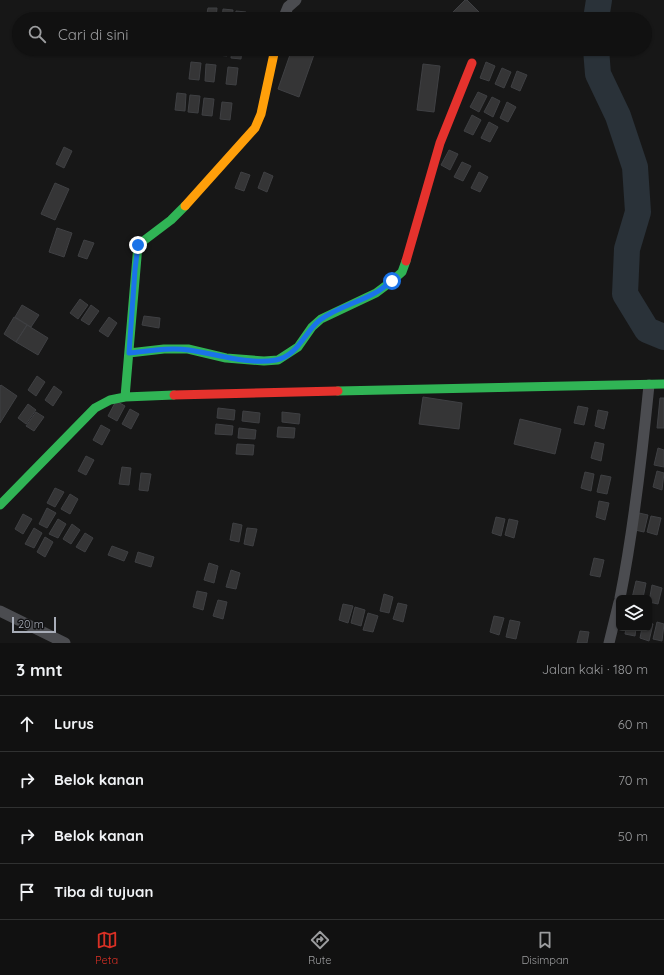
<!DOCTYPE html>
<html lang="id">
<head>
<meta charset="utf-8">
<style>
  :root { --surface:#111; --page:#1e1f1f; --text:#f1f3f6; --muted:#9c9d9f; --line:#303131; --accent:#d93025 }
  body { margin:0; font-family:Quicksand,sans-serif; background:var(--page); color:var(--text) }
  .controls { position:absolute; right:12px; bottom:12px; display:grid; overflow:hidden; border-radius:6px; box-shadow:0 1px 3px #0004 }
  .controls button { width:36px; height:36px; display:grid; place-items:center; padding:0; border:0; border-bottom:1px solid var(--line); background:var(--surface); color:var(--text); font:20px sans-serif }
  .scale { position:absolute; left:12px; bottom:10px; width:44px; box-sizing:border-box; padding-left:4px; border:2px solid #a8adb8; border-top:0; font-size:11px; line-height:14px; white-space:nowrap; color:#a8adb8; -webkit-text-stroke:3px #111113; paint-order:stroke }
  .stop { position:absolute; width:12px; height:12px; margin:-9px; border:3px solid #1a73e8; border-radius:50%; background:#fff }
  .stop.end { background:#1a73e8; border-color:#fff; box-shadow:0 1px 4px #0008 }
  .list { margin:0; padding:0; list-style:none }
  h2 { display:flex; justify-content:space-between; align-items:center; height:52px; margin:0; padding:0 16px; font-size:17px }
  h2 small { font-size:13px; font-weight:400; color:var(--muted) }
  .list li { display:grid; grid-template-columns:26px 1fr auto; gap:12px; align-items:center; box-sizing:border-box; height:56px; padding:0 16px; border-top:1px solid var(--line) }
  .list b { display:block; font-size:15px; white-space:nowrap }
  .list em { font-size:13px; font-style:normal; color:var(--muted) }
  .icon { flex:none; width:22px; height:22px; fill:none; stroke:currentColor; stroke-width:2; stroke-linecap:round; stroke-linejoin:round }
  .map { position:relative; flex:none; width:664px; height:643px; overflow:hidden }
  .search { position:absolute; background:var(--surface); box-shadow:0 1px 3px #0004; left:12px; right:12px; top:12px; height:44px; display:flex; align-items:center; gap:10px; box-sizing:border-box; padding:0 14px; border-radius:22px; color:var(--muted); font-size:15px }
  .sheet { height:276px; background:var(--surface) }
  nav { display:flex; justify-content:space-around; align-items:center; box-sizing:border-box; height:56px; border-top:1px solid var(--line); background:var(--surface); font-size:11px; color:var(--muted) }
  nav a { display:grid; justify-items:center; gap:2px }
  nav .on { color:var(--accent) }
  .map>svg:first-child { display:block }
  .lines { fill:none; stroke-linecap:round; stroke-linejoin:round }
  .river { stroke:#2a3239; stroke-width:26 }
  .building { fill:#353536; stroke:#3f4043 }
  .street { stroke:#4b4c50; stroke-width:11 }
  .fast { stroke:#30b455; stroke-width:9 }
  .slow { stroke:#ff9f0a; stroke-width:9 }
  .jam { stroke:#e5322d; stroke-width:9 }
  .route { stroke:#1a73e8; stroke-width:5 }
</style>
</head>
<body>
<div class="map">
<svg width="664" height="643" viewBox="0 0 664 643">
  <rect width="100%" height="100%" fill="#171717"/>
  <g class="lines">
    <path class="river" d="M596,19L599,0
      M596,49L598,74L618,116L635,167L638,212L627,249L625,294L647,330L664,337"/>
  </g>
  <path class="building" d="M465,0H467L486,19H446Z
    M208,8H217L216,19H206Z
    M223,9L233,10L232,19H222Z
    M236,11L246,12L245,19H235Z
    M201,49H211L210,54L200,53Z
    M217,49H227V56L217,55Z
    M232,49H242L241,59L231,58Z
    M292,49H316L299,97L278,89Z
    M455,49H463L459,53Z
    M191,62L201,63L199,80L189,79Z
    M486,62L495,66L489,81L480,78Z
    M206,64L216,65L214,82L205,81Z
    M423,64L440,66L434,112L417,110Z
    M228,67L238,68L236,85L226,84Z
    M502,68L511,72L504,88L495,84Z
    M517,71L527,75L520,91L511,87Z
    M478,92L487,96L479,112L470,107Z
    M177,93L186,94L185,111L175,110Z
    M190,95L200,96L198,113L188,112Z
    M492,97L500,101L493,117L484,112Z
    M204,98L214,99L212,116L202,115Z
    M222,102L232,103L230,120L220,119Z
    M507,102L516,107L508,122L500,118Z
    M472,115L481,120L473,135L464,131Z
    M489,122L498,127L490,142L481,138Z
    M64,147L72,151L64,168L56,164Z
    M449,150L458,154L450,170L441,165Z
    M462,162L471,166L463,181L454,177Z
    M241,172L250,175L244,191L235,188Z
    M264,172L273,176L267,192L258,188Z
    M479,172L488,177L480,192L471,188Z
    M55,183L69,189L55,220L41,214Z
    M57,228L72,233L64,257L49,252Z
    M84,240L94,243L87,259L78,256Z
    M80,299L88,305L78,319L70,313Z
    M22,305L39,315L31,327L15,317Z
    M91,305L99,311L89,325L81,320Z
    M144,316L160,318L159,328L142,325Z
    M14,317L27,325L16,342L4,334Z
    M109,317L117,323L108,337L99,331Z
    M27,325L48,338L38,355L16,342Z
    M37,376L45,382L36,396L28,390Z
    M1,385L17,396L0,423V386Z
    M54,386L62,392L53,406L45,400Z
    M423,397L462,403L459,429L419,424Z
    M660,398H664V428H657Z
    M116,401L125,406L117,421L108,416Z
    M28,404L36,410L26,424L18,418Z
    M578,406L588,408L584,425L574,423Z
    M218,408L235,410L234,420L217,418Z
    M130,409L139,414L131,429L122,424Z
    M598,410L608,412L604,429L595,426Z
    M243,411L260,413L259,423L242,421Z
    M36,412L44,417L34,431L26,426Z
    M282,412L300,414L299,424L282,422Z
    M520,419L561,429L555,454L514,444Z
    M216,424L233,426L232,435L215,434Z
    M101,425L110,430L102,445L93,440Z
    M278,427L295,428L294,438L277,437Z
    M239,428L256,430L255,439L238,438Z
    M595,442L604,444L601,461L591,458Z
    M237,444L254,445L253,455L236,454Z
    M658,448L664,450V467L654,465Z
    M86,456L94,460L86,475L78,471Z
    M122,467L131,468L129,485L119,484Z
    M657,471L664,473L662,490L653,487Z
    M585,472L594,474L591,491L581,488Z
    M141,473L151,474L148,491L139,490Z
    M601,475L611,477L607,494L597,492Z
    M55,488L64,492L55,507L47,503Z
    M70,494L78,499L70,514L61,509Z
    M599,501L609,503L605,520L596,517Z
    M47,508L56,513L47,528L39,524Z
    M639,513L648,515L644,532L635,530Z
    M23,514L32,519L23,534L15,529Z
    M651,516L661,518L657,535L647,532Z
    M496,517L505,519L501,536L492,533Z
    M58,519L66,524L58,538L49,534Z
    M509,519L518,521L514,538L505,535Z
    M233,523L242,525L239,542L230,540Z
    M72,524L80,530L71,544L63,539Z
    M34,528L42,533L34,548L25,544Z
    M247,528L257,529L253,546L244,544Z
    M85,533L93,538L85,552L76,547Z
    M45,537L53,542L45,557L37,552Z
    M112,546L128,552L124,561L108,555Z
    M138,552L154,557L151,567L135,562Z
    M594,558L604,560L600,577L590,575Z
    M209,563L218,566L214,583L204,580Z
    M231,570L240,573L236,589L226,587Z
    M636,581L646,583L643,598H632Z
    M652,585L662,588L658,604L649,602Z
    M197,591L207,593L203,610L193,607Z
    M384,594L393,597L389,613L380,611Z
    M218,600L227,602L223,619L213,616Z
    M398,603L407,605L403,622L393,619Z
    M343,604L353,606L348,623L339,620Z
    M355,607L365,610L361,626L351,623Z
    M368,613L378,616L373,632L363,630Z
    M494,616L504,618L499,635L490,632Z
    M510,620L520,622L516,639L506,637Z
    M657,622L664,624L662,641L653,639Z
    M649,623L653,624L649,641L640,638L642,628H649Z
    M626,628H636L635,636L625,634Z
    M580,631L589,632L587,643H577Z"/>
  <g class="lines">
    <path class="street" d="M283,19L288,7L296,0
      M620,598C634,528 642,456 649,385
      M0,611L65,643
      M609,643L619,602"/>
    <path class="fast" d="M129,353L164,349H188L226,358L264,361L278,360L298,347L312,327L321,319L376,293L392,281L402,272L406,261
      M338,391L664,384
      M125,397L138,245L171,220L185,206
      M0,505L95,408L110,400L125,397L174,395"/>
    <path class="slow" d="M185,206L255,128L261,114L275,49"/>
    <path class="jam" d="M406,261L440,143L472,63
      M174,395L338,391"/>
  </g>
  <g class="lines">
    <path class="route" d="M138,245L135,270L129,353C149,351 169,347 189,350C216,354 249,365 276,360C298,356 305,331 320,320C336,308 357,303 375,293C381,290 386,285 392,281"/>
  </g>
</svg>
<div class="controls">
<button><svg class="icon" aria-label="layers" viewBox="0 0 24 24"><path d="M12 4l9 5-9 5-9-5zM3 14l9 5 9-5"/></svg></button>
</div>
<div class="scale">20 m</div>
<div class="stop" style="left:392px;top:281px"></div>
<div class="stop end" style="left:138px;top:245px"></div>
<div class="search"><svg class="icon" aria-label="search" viewBox="0 0 24 24"><circle cx="10" cy="10" r="6"/><path d="M15 15l6 6"/></svg>Cari di sini</div>
</div>
<section class="sheet">
<h2>3 mnt<small>Jalan kaki · 180 m</small></h2>
<ul class="list">
<li><svg class="icon" aria-label="ahead" viewBox="0 0 24 24"><path d="M12 20V5M6 11l6-6 6 6"/></svg><div><b>Lurus</b></div><em>60 m</em></li>
<li><svg class="icon" aria-label="right" viewBox="0 0 24 24"><path d="M7 20v-9h11M14 6l5 5-5 5"/></svg><div><b>Belok kanan</b></div><em>70 m</em></li>
<li><svg class="icon" aria-label="right" viewBox="0 0 24 24"><path d="M7 20v-9h11M14 6l5 5-5 5"/></svg><div><b>Belok kanan</b></div><em>50 m</em></li>
<li><svg class="icon" aria-label="arrive" viewBox="0 0 24 24"><path d="M6 21V4h12l-3 4 3 4H6"/></svg><div><b>Tiba di tujuan</b></div></li>
</ul>
</section>
<nav>
<a class="on"><svg class="icon" aria-label="map" viewBox="0 0 24 24"><path d="M3 6l6-2 6 2 6-2v14l-6 2-6-2-6 2zM9 4v14M15 6v14"/></svg>Peta</a>
<a><svg class="icon" aria-label="directions" viewBox="0 0 24 24"><path d="M12 3l9 9-9 9-9-9zM9 14v-3h6M13 9l2 2-2 2"/></svg>Rute</a>
<a><svg class="icon" aria-label="saved" viewBox="0 0 24 24"><path d="M7 4h10v16l-5-4-5 4z"/></svg>Disimpan</a>
</nav>
</body>
</html>
